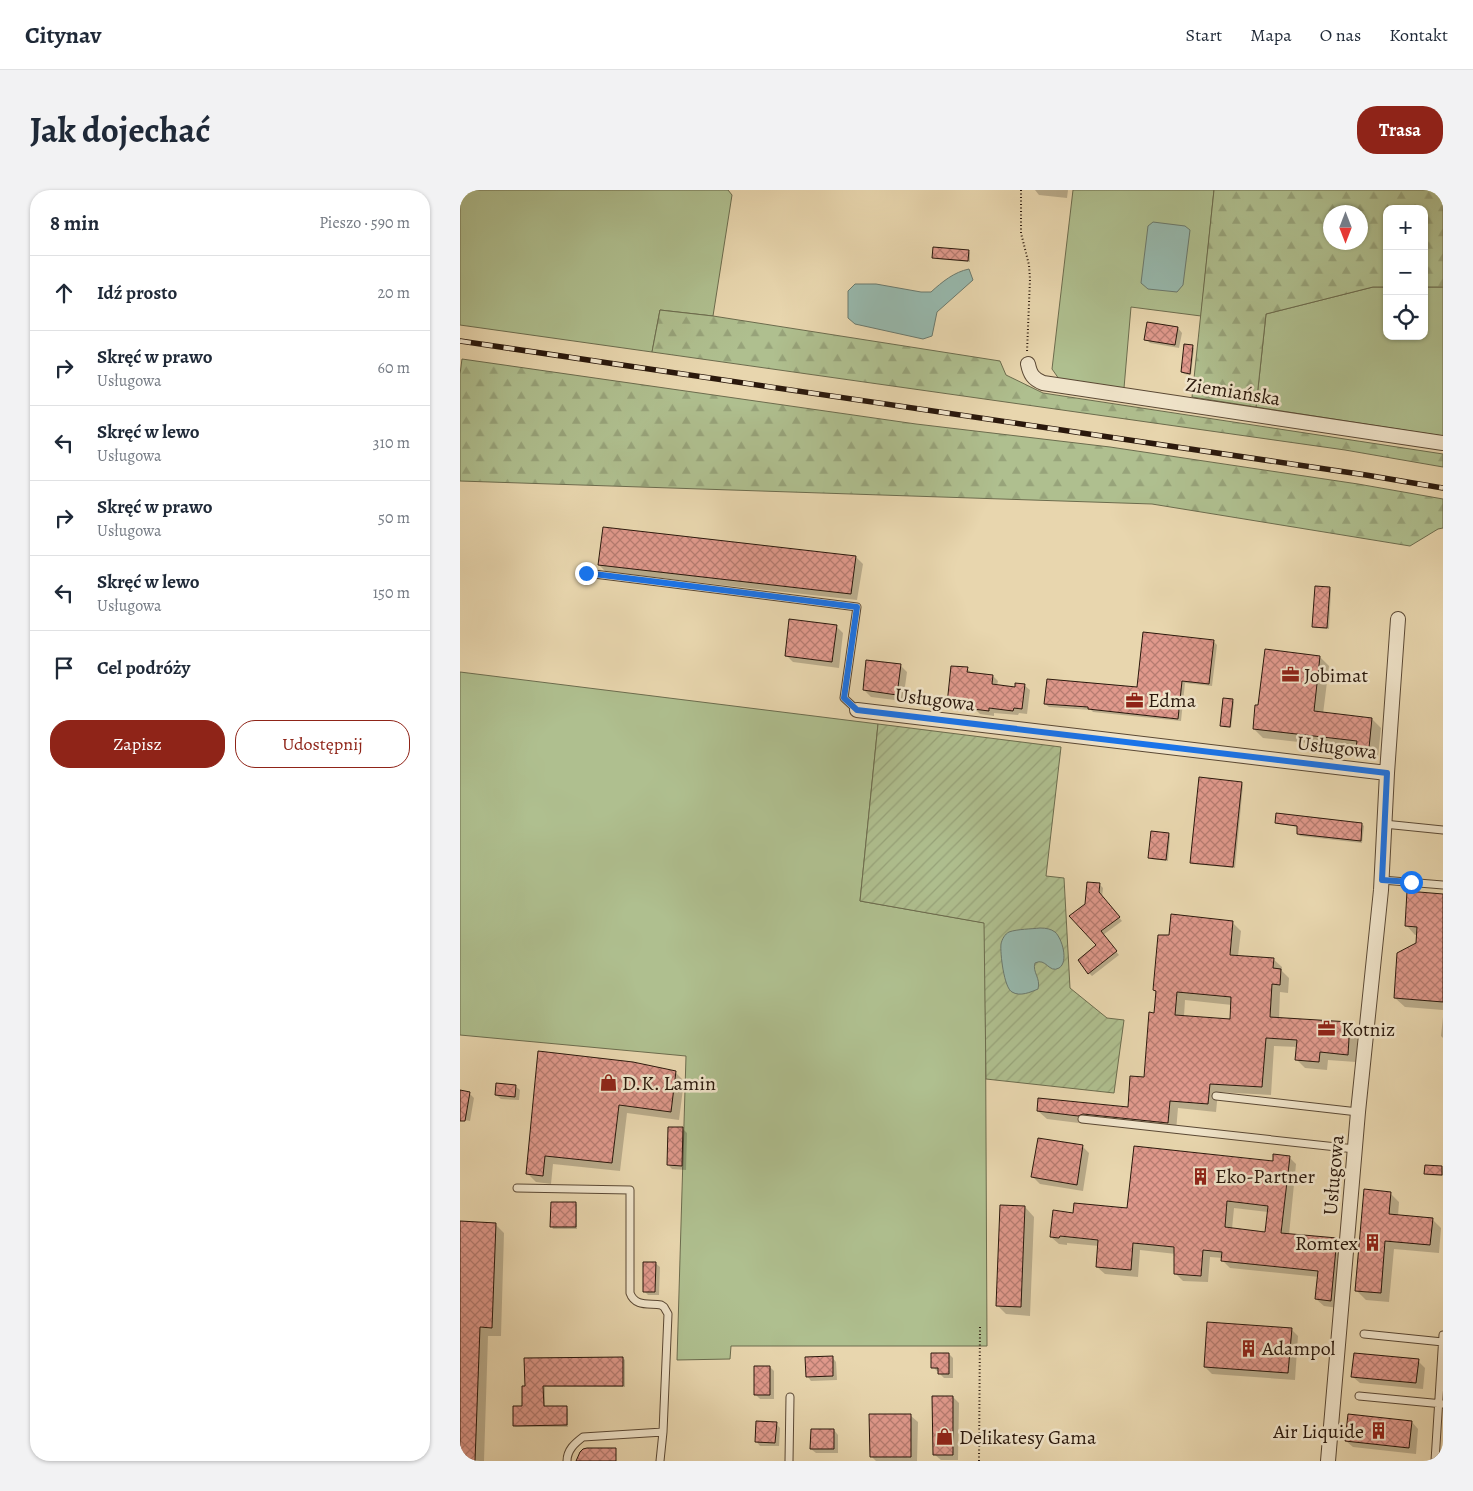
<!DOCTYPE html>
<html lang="pl">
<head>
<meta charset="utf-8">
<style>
  :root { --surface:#fff; --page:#f2f2f3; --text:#1f2937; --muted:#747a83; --line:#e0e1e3; --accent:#8f2418 }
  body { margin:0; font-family:Alegreya,serif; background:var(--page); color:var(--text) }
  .controls { position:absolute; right:15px; top:15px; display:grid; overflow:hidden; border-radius:10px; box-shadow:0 1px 4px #0004 }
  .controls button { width:45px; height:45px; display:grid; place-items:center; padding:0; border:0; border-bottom:1px solid var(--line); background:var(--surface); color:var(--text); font:25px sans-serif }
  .compass { position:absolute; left:863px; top:15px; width:45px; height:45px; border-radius:50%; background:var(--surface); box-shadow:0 1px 4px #0004; rotate:180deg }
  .stop { position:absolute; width:15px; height:15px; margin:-11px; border:4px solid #1a73e8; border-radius:50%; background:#fff }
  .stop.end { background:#1a73e8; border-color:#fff; box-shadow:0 1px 5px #0008 }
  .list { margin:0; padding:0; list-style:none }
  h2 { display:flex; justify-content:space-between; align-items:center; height:65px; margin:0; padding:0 20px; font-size:21px }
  h2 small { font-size:16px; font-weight:400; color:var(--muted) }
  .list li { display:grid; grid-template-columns:32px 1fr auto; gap:15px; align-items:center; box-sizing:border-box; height:75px; padding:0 20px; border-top:1px solid var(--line) }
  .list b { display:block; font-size:19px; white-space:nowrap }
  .list p { margin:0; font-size:16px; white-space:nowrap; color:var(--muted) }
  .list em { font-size:16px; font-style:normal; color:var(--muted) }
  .actions { display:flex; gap:10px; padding:15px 20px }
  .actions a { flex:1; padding:11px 0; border:1px solid var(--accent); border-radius:20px; text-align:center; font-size:18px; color:var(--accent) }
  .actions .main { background:var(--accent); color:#fff }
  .icon { flex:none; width:28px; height:28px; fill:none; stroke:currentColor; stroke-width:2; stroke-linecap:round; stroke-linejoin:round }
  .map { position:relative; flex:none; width:983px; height:1271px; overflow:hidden; border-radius:20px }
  header { display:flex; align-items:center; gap:30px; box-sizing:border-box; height:70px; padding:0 25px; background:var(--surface); border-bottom:1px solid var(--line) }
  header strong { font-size:24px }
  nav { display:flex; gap:28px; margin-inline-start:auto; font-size:18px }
  .intro { display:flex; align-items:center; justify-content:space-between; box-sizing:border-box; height:120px; padding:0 30px }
  h1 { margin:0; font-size:35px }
  .button { padding:12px 22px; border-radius:20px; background:var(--accent); color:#fff; font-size:18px; font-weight:700 }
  main { display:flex; gap:30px; padding:0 30px }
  aside { flex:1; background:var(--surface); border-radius:20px; box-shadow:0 1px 4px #0004 }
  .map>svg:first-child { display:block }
  .grass { fill:#afbf8f; stroke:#6c6c4e }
  .forest { fill:url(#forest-firs); stroke:#6c6c4e; fill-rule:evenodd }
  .garden { fill:url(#garden-furrows); stroke:#6c6c4e }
  .water { fill:#97b9ae; stroke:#6b796d }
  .shadow { fill:#0003; fill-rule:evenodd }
  .building { fill:url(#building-cross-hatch); stroke:#2a180c; fill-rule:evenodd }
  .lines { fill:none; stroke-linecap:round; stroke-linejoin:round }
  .lane-casing { stroke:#5a4834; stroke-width:9 }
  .street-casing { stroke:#5a4834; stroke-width:16 }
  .path { stroke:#2a180c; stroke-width:2; stroke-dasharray:1 2.5; stroke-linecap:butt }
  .lane { stroke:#f0e4ca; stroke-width:7 }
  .street { stroke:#f0e4ca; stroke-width:14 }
  .rail-casing { stroke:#2a180c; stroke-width:5.5 }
  .rail { stroke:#f0e4ca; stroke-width:4; stroke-dasharray:11; stroke-linecap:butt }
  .route { stroke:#1a73e8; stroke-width:6 }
  .labels { text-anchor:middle; stroke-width:5; stroke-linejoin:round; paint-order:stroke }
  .street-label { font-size:20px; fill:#2a180c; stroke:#f0e4ca }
  .poi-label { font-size:20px; fill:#2a180c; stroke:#f0e4ca; text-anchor:start }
</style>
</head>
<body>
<header>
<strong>Citynav</strong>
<nav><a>Start</a><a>Mapa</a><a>O nas</a><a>Kontakt</a></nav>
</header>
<div class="intro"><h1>Jak dojechać</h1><a class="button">Trasa</a></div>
<main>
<aside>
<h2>8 min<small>Pieszo · 590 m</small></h2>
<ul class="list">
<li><svg class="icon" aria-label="ahead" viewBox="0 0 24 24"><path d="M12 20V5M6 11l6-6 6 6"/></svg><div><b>Idź prosto</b></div><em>20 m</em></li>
<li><svg class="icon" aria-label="right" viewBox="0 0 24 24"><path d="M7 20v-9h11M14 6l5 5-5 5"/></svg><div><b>Skręć w prawo</b><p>Usługowa</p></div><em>60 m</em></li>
<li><svg class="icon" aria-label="left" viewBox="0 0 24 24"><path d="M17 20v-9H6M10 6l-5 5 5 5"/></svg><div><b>Skręć w lewo</b><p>Usługowa</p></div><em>310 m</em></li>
<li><svg class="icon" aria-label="right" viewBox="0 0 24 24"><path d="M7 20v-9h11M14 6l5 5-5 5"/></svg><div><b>Skręć w prawo</b><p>Usługowa</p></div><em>50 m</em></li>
<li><svg class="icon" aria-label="left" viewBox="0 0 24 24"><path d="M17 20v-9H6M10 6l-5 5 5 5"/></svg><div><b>Skręć w lewo</b><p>Usługowa</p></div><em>150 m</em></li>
<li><svg class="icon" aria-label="arrive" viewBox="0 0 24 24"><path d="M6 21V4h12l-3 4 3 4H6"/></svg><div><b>Cel podróży</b></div></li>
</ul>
<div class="actions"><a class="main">Zapisz</a><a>Udostępnij</a></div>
</aside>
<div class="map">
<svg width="983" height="1271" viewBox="0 0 983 1271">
  <defs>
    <pattern id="forest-firs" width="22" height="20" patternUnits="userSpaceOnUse" patternTransform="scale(1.25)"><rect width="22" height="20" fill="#afbf8f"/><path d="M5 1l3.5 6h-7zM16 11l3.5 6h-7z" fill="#97a37a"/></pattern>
    <pattern id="garden-furrows" width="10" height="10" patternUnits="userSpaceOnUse" patternTransform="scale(1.25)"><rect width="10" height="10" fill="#afbf8f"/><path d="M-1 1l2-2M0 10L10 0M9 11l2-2" fill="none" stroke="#97a37a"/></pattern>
    <pattern id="building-cross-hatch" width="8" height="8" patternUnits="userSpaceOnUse" patternTransform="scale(1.25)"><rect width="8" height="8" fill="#e0998c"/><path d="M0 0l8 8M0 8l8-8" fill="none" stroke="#b67c71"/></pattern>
  </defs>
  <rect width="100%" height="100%" fill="#e8d6ae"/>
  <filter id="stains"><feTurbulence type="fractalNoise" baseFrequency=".004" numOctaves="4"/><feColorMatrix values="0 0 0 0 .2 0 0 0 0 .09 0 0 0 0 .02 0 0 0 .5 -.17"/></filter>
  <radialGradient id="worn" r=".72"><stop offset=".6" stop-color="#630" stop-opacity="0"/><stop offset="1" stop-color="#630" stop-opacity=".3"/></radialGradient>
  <path class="grass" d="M0,0H268L272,5L253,126L200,120L192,162L0,135Z
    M613,0H754L741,126L671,117L664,198L599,189L592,179Z
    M913,97H927V146H964V97H983V246L796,217L806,124Z
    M0,482L418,534L400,711L525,733L527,1156H271L270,1169L217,1170L226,866L0,845Z"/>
  <path class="forest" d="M754,0H983V97H964V19H927V97H913L806,124L796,217L732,207ZM901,22V52H871V22Z
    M200,120L253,126L540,171L546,185L583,203L983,264V277L885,260L192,162Z
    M2,169L456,234L650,257L898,294L983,309V338L978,339L950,356L692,314L0,291V184Z"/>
  <path class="garden" d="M418,534L601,557L586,686L604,688L610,798L647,828L664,830L654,903L526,889L524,733L400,711Z"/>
  <path class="water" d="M693,32L725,36L730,40L723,95L717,102L688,99L681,93L688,36Z
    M509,79L513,90L477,122L472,146L463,149L395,134L388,128V101L395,94H416L461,102H471C482,92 494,82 509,79Z
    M580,738C586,738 591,739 595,742C602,748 609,772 599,778C589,784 586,767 575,773C572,782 581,788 578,799C571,802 560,807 552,802C544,798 540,763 541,754C542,749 545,744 549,742C557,739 572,739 580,738Z"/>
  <path class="shadow" d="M575,0H608L607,8L579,5Z
    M508,61L510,63V72L476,69L474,67Z
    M718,138L722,143L719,158L690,153L686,149Z
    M732,157L734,158L731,185L724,184L722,182Z
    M396,367L403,374L397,410L146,382L139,375Z
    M870,398L871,400L869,439L855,438L853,436Z
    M376,436L383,443L379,478L333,472L326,465Z
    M753,451L757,455L752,496L725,493L721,531L633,522L631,520L589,517L585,514L678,498Z
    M860,467L869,476L863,524L912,529L921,538L918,567L907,565L900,559L803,548L794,539Z
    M440,475L447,482L443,511L411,507L404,500Z
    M507,479L512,483L533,486L538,491L537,496L556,498L564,495L570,500L567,524L559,523L558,525L534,523V526L520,524L517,521L493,519L488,514Z
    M772,510L774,512L771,538L763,537L761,536Z
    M782,593L783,595L775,678L733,674L731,672Z
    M816,633L902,634L904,636L902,653L840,646L838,644L839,637L818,634Z
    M709,644L710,646L708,671L691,669L690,668Z
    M639,694L643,698L642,707L662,731L643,745L659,765L632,786L629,783L638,755L626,715Z
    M948,703L983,705V820L945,817L935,808L957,753L958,745H955L946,735Z
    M772,732L781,741L778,766L813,769L822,777V781L829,788L828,803L820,802L819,828L889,834L898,842L896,872L868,870L867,880L845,878L837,870L838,857L814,856L811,905L758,902L756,922L718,918L716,941L632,932L627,934L587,929L578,921L669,918L685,888L695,824L697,803L694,800L711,747ZM725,810L772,815L771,830L724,826Z
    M983,827V848L981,846Z
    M79,862L215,882L224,891L219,930L167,923L160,981L93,974L91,994L76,992L67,983Z
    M55,896L60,900L59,910L41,909L36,905Z
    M0,902L9,903L14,908L10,931L0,929Z
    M222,938L227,943L226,980L212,979L208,975Z
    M622,956L629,963L623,1001L580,994L573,987Z
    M829,967L836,974L829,1045L877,1050L884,1057L878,1118L864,1116L856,1109L859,1087L770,1078L763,1071V1068L750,1067L748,1092L723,1091L715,1083L716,1064L680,1060L678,1087L645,1084L637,1077L639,1056L607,1053V1055L599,1054L591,1047L614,1024L668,1020ZM774,1018L808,1022L806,1043L772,1039Z
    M982,977L983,986L967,985L965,983Z
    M930,1003L939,1012L938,1026L972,1029L981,1038L979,1063L934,1059L929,1112L906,1110L897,1101Z
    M116,1013L117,1015V1039H93L92,1037Z
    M565,1017L574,1027L570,1126L546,1124L537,1115Z
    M0,1033L35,1034L44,1043L41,1146H28L24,1271H0Z
    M195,1073L200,1077L199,1105H188L184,1101Z
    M831,1139L838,1146L835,1190L752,1184L745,1177Z
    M489,1164L493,1168V1188H484L479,1183V1181H477L473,1177Z
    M372,1167L376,1172L377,1190L351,1191L347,1186Z
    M163,1168L165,1170V1197H85V1217H106L108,1219V1237H56L54,1236L63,1218V1197Z
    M958,1171L965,1178L963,1199L900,1193L893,1187Z
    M310,1177L314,1181V1209H300L296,1205Z
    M493,1207L499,1213L498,1270H481L474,1264Z
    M451,1226L458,1232L457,1271H416L411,1266Z
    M952,1232L958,1239L956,1264L893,1257L886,1251Z
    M316,1234L320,1238L319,1256H300L296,1251Z
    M374,1240L378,1245V1263H356L351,1259Z"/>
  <path class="building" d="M473,57L509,60L508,71L472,68Z
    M687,132L718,137L715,155L684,150Z
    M724,154L733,155L730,184L721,182Z
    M143,337L396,366L391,404L138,375Z
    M855,396L870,397L867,438L852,437Z
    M329,429L377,435L372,472L325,466Z
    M683,442L754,450L749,494L722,491L718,529L628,519V517L584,514L587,489L677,497Z
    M805,459L860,466L854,521L912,528L909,558L896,557L897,551L793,539L795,515H798Z
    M406,470L441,474L437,505L403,500Z
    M491,476L508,477L507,482L533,485L532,494L555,497V493L565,494L562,519L554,518L553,521L529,518V521L513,519V517L487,514Z
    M763,508L773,509L770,537L760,536Z
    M739,587L782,592L773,677L730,673Z
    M816,623L902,633L901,651L837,644V636L815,633Z
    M691,641L709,643L706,670L688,668Z
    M627,692L640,693L639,702L660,727L641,741L657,761L628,784L618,770L636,755L609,726L625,714Z
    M947,701L983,704V812L934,808L937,763L956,753L957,737L945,736Z
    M711,724L773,731L770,765L814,768L813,778L821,779L820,795L812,794L810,827L890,832L888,865L860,862L859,872L835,870L837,850L806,848L802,897L750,894L748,914L710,911L708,933L623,924L618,926L577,921L578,908L668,917L670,886L684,887L689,822L694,823L696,801L693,800L698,745H709ZM717,802L771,807L770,829L715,825Z
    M78,861L173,872L216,881L211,922L159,915L152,973L85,966L83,986L66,984Z
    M36,893L56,895L55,907L35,905Z
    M0,900L10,902L5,931H0Z
    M208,937H223L222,976L207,975Z
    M578,948L623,955L617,995L571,987Z
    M674,956L813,971V964L830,966L821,1043L877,1048L871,1111L855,1109L858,1081L761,1071L762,1062L743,1060L741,1086L714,1084V1057L673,1053L671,1080L636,1077L638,1050L600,1046L599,1048L590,1047L593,1020L613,1023L614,1013L667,1018ZM767,1011L808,1016L805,1042L765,1037Z
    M965,975L982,976V985L964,984Z
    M904,999L931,1002L929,1024L973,1028L970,1055L925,1051L921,1103L895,1101Z
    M91,1012H116V1037H90Z
    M540,1015L565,1016L561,1117L536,1116Z
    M0,1031L36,1033L32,1138L20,1137L15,1271H0Z
    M183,1072H196L195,1102H183Z
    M747,1132L832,1138L828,1183L744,1177Z
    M471,1163H489V1184H478V1178H471Z
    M894,1163L959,1169L956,1193L891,1187Z
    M373,1166V1186L346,1187L345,1167Z
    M163,1167V1196H83L84,1216H107V1235L53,1236V1216H62V1196H65L64,1168Z
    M294,1176H310V1205H294Z
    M472,1206H493V1265H473Z
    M409,1224H451V1267H410Z
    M888,1224L952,1231L949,1258L885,1251Z
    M296,1231L317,1232L315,1253L295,1252Z
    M351,1239H374V1259H350Z
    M127,1258H156V1271H116L120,1262L123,1259Z"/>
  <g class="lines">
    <defs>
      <path id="lane" d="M126,383L397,417L384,508L397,520
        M924,634L983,640
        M922,690L983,695
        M756,906L898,922
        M622,929L895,959
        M57,998L170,1000V1103C175,1117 189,1113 201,1115L204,1117L208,1124L203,1242L200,1271
        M904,1144L983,1152
        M899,1206L983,1214
        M107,1271C107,1260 115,1253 123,1247L203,1242
        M329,1271L330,1207
        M975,1271L983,1145"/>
      <path id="street" d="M568,174C570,184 573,189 583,193L983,253
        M397,520L927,583
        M868,1271L898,922L921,700L927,583L938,429"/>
    </defs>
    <use href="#lane" class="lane-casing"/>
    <use href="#street" class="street-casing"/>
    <path class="path" d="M561,0V43L569,75L570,89L567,162
      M519,1271L520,1136"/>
    <use href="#lane" class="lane"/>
    <use href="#street" class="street"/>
    <defs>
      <path id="rail" d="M0,151L906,285L983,298"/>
    </defs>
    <use href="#rail" class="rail-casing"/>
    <use href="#rail" class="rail"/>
  </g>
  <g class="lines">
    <path class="route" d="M126,383L397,417L384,508L397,520L927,583L922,690L951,692"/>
  </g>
  <defs>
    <symbol id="office-bare" viewBox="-9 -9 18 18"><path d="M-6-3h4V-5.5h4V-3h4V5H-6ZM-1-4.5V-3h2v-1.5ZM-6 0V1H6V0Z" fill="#8f2418" stroke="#f0e4ca" stroke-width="2.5" paint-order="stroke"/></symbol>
    <symbol id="shop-bare" viewBox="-9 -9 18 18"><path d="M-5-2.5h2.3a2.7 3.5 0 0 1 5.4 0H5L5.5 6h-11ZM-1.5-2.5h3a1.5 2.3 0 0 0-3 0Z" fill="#8f2418" stroke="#f0e4ca" stroke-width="2.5" paint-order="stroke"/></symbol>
    <symbol id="building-bare" viewBox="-9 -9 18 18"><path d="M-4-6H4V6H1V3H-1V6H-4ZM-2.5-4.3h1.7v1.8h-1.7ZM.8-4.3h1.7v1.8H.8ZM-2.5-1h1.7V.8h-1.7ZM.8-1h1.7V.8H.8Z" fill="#8f2418" stroke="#f0e4ca" stroke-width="2.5" paint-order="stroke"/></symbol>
  </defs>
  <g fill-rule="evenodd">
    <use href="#office-bare" x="818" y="472" width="25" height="25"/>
    <use href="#office-bare" x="662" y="498" width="25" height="25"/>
    <use href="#office-bare" x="854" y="826" width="25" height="25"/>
    <use href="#shop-bare" x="136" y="880" width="25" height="25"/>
    <use href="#building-bare" x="728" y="974" width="25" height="25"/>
    <use href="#building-bare" x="900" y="1040" width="25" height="25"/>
    <use href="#building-bare" x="776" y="1146" width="25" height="25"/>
    <use href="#building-bare" x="906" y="1228" width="25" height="25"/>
    <use href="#shop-bare" x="472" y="1234" width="25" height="25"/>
  </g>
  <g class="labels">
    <g class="street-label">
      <text transform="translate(773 201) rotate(9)" y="7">Ziemiańska</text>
      <text transform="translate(475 509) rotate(7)" y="7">Usługowa</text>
      <text transform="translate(877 557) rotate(7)" y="7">Usługowa</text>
      <text transform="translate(873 985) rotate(-85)" y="7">Usługowa</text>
    </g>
    <g class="poi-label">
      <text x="844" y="492">Jobimat</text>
      <text x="688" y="517">Edma</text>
      <text x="881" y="846">Kotniz</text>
      <text x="162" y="900">D.K. Lamin</text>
      <text x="755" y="993">Eko-Partner</text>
      <text x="898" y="1060" text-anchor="end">Romtex</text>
      <text x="802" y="1165">Adampol</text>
      <text x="904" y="1248" text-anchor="end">Air Liquide</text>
      <text x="499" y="1254">Delikatesy Gama</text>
    </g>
  </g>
  <rect width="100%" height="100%" filter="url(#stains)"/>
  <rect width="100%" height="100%" fill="url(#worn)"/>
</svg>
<div class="controls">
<button>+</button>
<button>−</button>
<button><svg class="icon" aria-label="locate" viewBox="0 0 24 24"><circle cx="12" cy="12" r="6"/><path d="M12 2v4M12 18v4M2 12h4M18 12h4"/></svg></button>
</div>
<svg class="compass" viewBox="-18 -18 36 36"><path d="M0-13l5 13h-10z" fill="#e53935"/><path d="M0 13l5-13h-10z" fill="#747a83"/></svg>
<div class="stop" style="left:951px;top:692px"></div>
<div class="stop end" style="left:126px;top:383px"></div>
</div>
</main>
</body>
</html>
